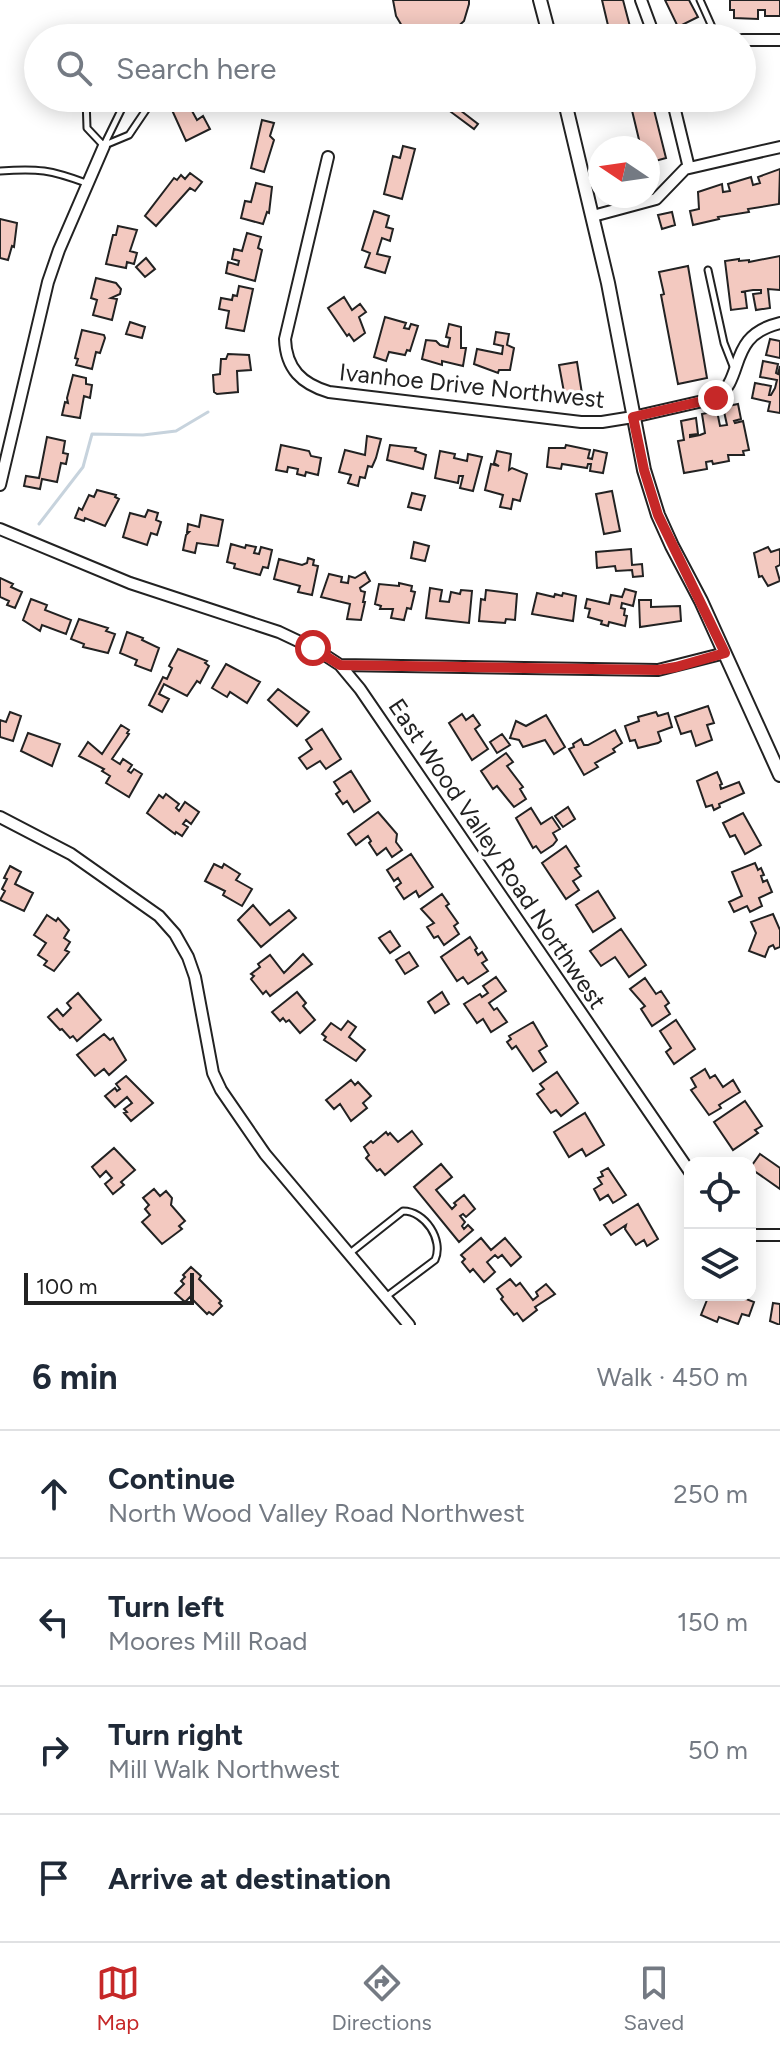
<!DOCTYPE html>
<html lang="en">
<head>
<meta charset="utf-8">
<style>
  :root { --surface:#fff; --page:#f6f6f7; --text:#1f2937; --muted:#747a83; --line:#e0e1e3; --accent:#c62828 }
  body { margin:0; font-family:Figtree,sans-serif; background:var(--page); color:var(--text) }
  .controls { position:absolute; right:24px; bottom:24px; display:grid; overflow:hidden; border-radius:16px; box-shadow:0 4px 20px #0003 }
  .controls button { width:72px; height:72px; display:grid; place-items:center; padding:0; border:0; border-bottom:2px solid var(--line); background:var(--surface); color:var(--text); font:40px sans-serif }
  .compass { position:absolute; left:588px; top:136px; width:72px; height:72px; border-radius:50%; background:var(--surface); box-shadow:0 4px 20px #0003; rotate:283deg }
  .scale { position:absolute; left:24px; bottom:20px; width:170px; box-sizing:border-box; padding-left:8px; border:4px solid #222; border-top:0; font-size:22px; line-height:28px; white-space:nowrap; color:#222; -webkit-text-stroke:6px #fff; paint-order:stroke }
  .stop { position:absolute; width:24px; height:24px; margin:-18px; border:6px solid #c62828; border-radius:50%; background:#fff }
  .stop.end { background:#c62828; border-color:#fff; box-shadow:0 2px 8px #0008 }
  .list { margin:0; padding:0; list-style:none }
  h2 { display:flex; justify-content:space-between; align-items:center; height:104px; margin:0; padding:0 32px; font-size:34px }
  h2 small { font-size:26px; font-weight:400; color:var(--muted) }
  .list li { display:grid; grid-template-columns:52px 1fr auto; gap:24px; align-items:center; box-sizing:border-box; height:128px; padding:0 32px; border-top:2px solid var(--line) }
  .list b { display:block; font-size:30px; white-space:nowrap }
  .list p { margin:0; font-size:26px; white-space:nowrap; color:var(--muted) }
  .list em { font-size:26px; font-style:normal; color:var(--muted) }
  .icon { flex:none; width:44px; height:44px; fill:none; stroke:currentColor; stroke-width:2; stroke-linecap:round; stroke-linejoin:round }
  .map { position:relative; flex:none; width:780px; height:1325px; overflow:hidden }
  .search { position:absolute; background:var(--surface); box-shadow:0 4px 20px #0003; left:24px; right:24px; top:24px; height:88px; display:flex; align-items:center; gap:20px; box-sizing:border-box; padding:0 28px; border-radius:44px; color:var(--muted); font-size:30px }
  .sheet { height:616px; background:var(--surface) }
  nav { display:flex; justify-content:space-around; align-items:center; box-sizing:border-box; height:112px; border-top:2px solid var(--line); background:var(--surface); font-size:22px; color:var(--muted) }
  nav a { display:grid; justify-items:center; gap:4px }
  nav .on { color:var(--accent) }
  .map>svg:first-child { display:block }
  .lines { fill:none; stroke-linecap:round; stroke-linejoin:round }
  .stream { stroke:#c7d3dd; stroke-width:3 }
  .building { fill:#f3c9c0; stroke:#222; stroke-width:2 }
  .service-casing { stroke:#222; stroke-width:9 }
  .minor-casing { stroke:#222; stroke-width:14 }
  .tertiary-casing { stroke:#222; stroke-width:16 }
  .service { stroke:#fff; stroke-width:5 }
  .minor { stroke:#fff; stroke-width:10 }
  .tertiary { stroke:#fff; stroke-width:12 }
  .route { stroke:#c62828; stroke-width:10 }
  .labels { text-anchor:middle; stroke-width:6; stroke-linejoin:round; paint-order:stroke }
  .street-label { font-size:24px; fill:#222; stroke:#fff }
</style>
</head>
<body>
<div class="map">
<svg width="780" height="1325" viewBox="0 0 780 1325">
  <rect width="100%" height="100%" fill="#fff"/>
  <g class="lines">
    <path class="stream" d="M39,524L83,467L92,434L143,435L176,431L208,412"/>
  </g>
  <path class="building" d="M393,0H469V4L464,21L451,33L440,38H422L402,26L396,16Z
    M602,0H623L633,38H611Z
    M665,0H689L698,17L678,27Z
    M730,0H780V16H765V10H758V19L734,18V10H730Z
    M170,98H185L197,120L203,116L210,129L186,141L172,110L175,108Z
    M482,98H500L502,104L485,108Z
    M629,98H651L666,158L648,163V148H641Z
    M456,107L478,124L474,129L451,112Z
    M262,120L274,123L270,136L274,140L264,172L251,168Z
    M403,146L415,149L402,199L384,194L393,156L400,158Z
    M780,169L779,204L748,209L749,212L718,217L719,219L693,225L690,211L699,209L698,192L722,184L723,192L730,191L728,184L751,177L753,185L760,183L758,177Z
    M190,173L202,182L195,191L190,188L156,226L145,216L174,178L177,180L181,175L185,179Z
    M256,183L272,187L269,213L267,212L263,224L241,218L245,201L251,202Z
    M374,211L389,216L386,227L393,229L390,241L382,238L377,254L390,257L385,273L365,267L370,253L362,250Z
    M672,212L675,225L662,229L658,215Z
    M0,219L17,223L14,247L12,246L8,260L0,258Z
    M118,226L137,230L130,251L137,253L134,264L127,262L126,268L106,264L113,235H116Z
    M247,233L261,237L258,248L262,250L255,281L226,273L228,262L238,265L239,261L232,259L234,249L242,251Z
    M780,256V290L768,289L770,308L756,310L753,294L761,293V290H753L741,292H745L747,308L731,310L725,261L739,259V261L749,260V262Z
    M146,258L155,269L145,277L136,267Z
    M688,266L707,378L678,384L661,295L664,294L659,272Z
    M96,278L116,283L121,289L120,294L111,298L117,299L112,320L93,315L97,300L91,298Z
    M239,286L253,289L244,331L226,328L229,311L219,309L221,298L232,300L233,295L237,296Z
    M344,297L352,310L360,304L366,312L359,317L365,333L354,341L349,334L347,336L328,308Z
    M385,317L406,323L404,328L409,329L411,324L418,326L410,351L407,350L405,355L389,352L386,361L374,357Z
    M130,322L145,327L142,338L126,334Z
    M449,324L461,327V348H466L463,366L442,361V365L422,359L426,340L436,341L440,345L448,347L450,338L446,337Z
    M82,330L104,335L105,338L100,353L96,352L92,369L76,365L78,359L75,358Z
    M496,332L509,334L507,345L514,348L510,370H499L498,373L474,364L477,349L502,354L503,346L494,344Z
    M770,339L780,341V358L766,355Z
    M228,354L249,355L251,370L237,371L238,392L217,394L214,392L213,375L220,374L221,359H226Z
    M763,361L778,364L776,373L778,374L780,366V413L768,411L770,402L752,398L755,383L771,386L769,395H771L775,388L777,380L760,377Z
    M577,362L583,400L566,403L559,365Z
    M73,375L86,378V384L92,385L90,398L84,396L80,418L62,415L65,402L68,403L67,398Z
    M738,404L741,419L734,421L735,423L743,421L749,450L743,451L744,455H728L729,461L713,464L712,461L706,462L707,469L684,473L678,441L684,440L681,421L696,418L698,434L690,435V437L700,435L705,433L702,414L717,411L720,426L727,425L723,407Z
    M367,436L381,439L376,458L372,467L368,466L365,478L360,477L358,486L348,483L351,475L339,472L345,450L365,455Z
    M47,437L65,441L63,453L68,454L66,464L61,463L57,482L42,479L40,489L24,486L26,476L39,478Z
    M281,445L309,451L311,456L321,458L318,475L306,472L305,476L297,474L298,469L288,467L287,472L276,470Z
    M390,445L416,448L415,451L426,455L423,469L387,460Z
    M566,445L590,450L588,458L592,459L594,450L607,453L603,473L590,471L591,464H588L587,468L562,464L561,469L547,467L549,448H565Z
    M440,451L455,454L454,458L467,461L468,454L482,457L473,491L460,488L463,476H459L458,483L435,478Z
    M497,451L511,454L509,470L512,468L527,474L520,501L513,499L511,509L500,507L503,495L485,490L491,464L499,466L494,463Z
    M97,490L116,495L115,497L119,499L105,526L85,518L84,521L75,518L79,508L82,510L89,495L94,497Z
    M612,491L620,531L604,534L596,494Z
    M412,493L425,496L421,510L408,507Z
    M148,510L158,513L156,520L161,522L157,535L151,533L147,545L123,537L130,513L145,517Z
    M201,515L223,520L218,546L197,543L195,553L183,550L186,535L189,532H187L188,524L199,527Z
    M414,542L429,546L425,561L411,558Z
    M231,544L245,548L246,545L256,547L254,553L259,554L261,547L272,550L268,568L263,567L260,575L234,568L235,564L227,562Z
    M768,547L771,552L780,549V565L776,567L780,581L768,586L762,576L759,577L754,553Z
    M631,549L632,565L642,564L643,576L633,577L632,570L616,571L615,566L597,568L596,552Z
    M308,558L314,560L313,565L318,566L312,595L298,592L300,586L274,579L279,559L302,565L307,563Z
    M365,572L370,581L360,588L361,591L365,592L363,602H365L361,620L347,619L350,604L321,597L329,574L342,577L341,582L348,583L349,576L355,578Z
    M0,578L13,584L11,587L22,592L15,608L7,605L9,601L0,597Z
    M399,583L412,586L411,591L415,592L411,609L407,608L404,620L391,618L393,609H380L381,606L375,604L379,584L399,586Z
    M430,588L442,590L440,601L449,602L451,592L460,594L461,590L472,591L469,623L426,618Z
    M625,589L636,592L633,606L622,603L621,608L625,609L624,615L627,616L625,626L609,622L608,626L601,624L602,621L588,617L590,609L585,608L587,599L609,604L611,595L622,597Z
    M486,590L517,594L515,620L506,619L505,623L479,621L481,599L485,600Z
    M537,593L554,597L555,594L562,596L563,593L576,596L573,621L532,614Z
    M31,599L47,605L45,610L71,620L66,634L42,625L40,631L23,620Z
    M639,600H651V607L680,606L681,621L640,627Z
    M79,619L108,628L106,631L115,634L108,653L83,647L84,644L71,639Z
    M127,632L143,638L142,640L159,648L151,671L135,665L137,660L120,653Z
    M178,649L207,661L205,663L209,666L200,683L197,681L187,696L164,684L159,694L169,699L162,712L149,705L163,677L167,679L172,668L169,666Z
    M226,664L260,682L247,703L230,692L227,697L212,688Z
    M278,689L309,712L297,726L268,700Z
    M708,706L714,723L707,725L712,740L696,746L691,731L681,734L675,717Z
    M10,712L21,716L13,741L0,737V720L6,722Z
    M656,712L658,716L668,713L672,727L658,732L661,741L658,743L638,748L635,740L630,741L625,726L639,721L638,717Z
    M462,714L466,720L473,715L480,725L475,729L488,749L472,760L449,723Z
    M546,715L565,747L554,754L545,740L523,747L519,740L510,738L516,721L526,726Z
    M121,725L129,730L127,733L129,734L112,759L120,764L123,759L132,765L128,771L131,773L134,769L142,774L129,797L106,783L110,776L102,771L104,769L79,756L88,742L102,754Z
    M322,729L341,759L326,769L320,761L307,769L299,758L312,749L306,740Z
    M615,730L622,743L613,749L615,752L595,763L598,767L584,775L569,749L574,747L573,744L581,739L584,745H588Z
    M28,733L60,744L52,766L21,751Z
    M502,734L510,745L497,753L490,742Z
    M506,753L513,762L507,766L523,787L520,789L526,799L514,807L497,786L493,789L481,771Z
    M351,771L370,801L354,812L347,801L343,804L336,794L340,791L334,782Z
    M717,772L722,784L720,785L721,789L739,782L744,793L719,804L720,807L714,810L712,805L706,807L697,781Z
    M166,794L179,804L176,808L179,811L185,802L199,812L191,824L186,820L183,824L188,827L182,836L176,832L175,834L147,813L159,795L163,798Z
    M568,807L575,819L563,827L555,816Z
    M531,808L541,824L552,817L560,829L553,833L557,840L553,845L541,853L536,846L533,848L516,818Z
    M378,812L397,834L396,842L402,850L392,857L386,848L377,855L369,843L371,841L368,836L356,845L348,834Z
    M743,813L761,845L745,854L735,835L730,837L723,823Z
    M566,846L579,866L575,868L581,876L573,881L579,890L566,899L542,863Z
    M411,854L433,887L419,897L416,891L404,899L396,887L401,883L398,878L394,881L387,870Z
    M755,863L758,870L761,868L764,875L761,876L763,882L767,880L772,892L759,898L762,906L750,912L747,906L734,912L729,902L742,896L732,872Z
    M214,864L222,868L224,864L240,874L236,880L252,889L242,906L223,895L225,891L205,881Z
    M10,866L21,872L15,884L33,893L24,911L0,900L5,891L2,889L7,879L4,878Z
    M598,891L615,918L593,932L576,905Z
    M442,894L449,904L446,906L458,923L454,926L459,934L444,945L438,936L434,938L427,927L434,923L421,909Z
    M253,905L270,925L289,910L296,918L261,947L238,920Z
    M773,914L780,930V947L775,949L773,945L769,947L765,957L749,951L756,933L751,922Z
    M47,915L56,921L58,918L69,930L64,938L70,942L65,950L69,952L54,971L44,965L47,961L38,955L46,943L34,935Z
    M621,929L646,965L629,977L615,957L601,966L590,951Z
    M390,931L400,946L390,953L379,938Z
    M470,937L477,948L475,950L478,955L482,952L487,960L482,963L488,971L468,984L463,977L457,981L441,957Z
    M409,952L418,966L405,974L396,960Z
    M303,954L312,964L270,996L266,991L263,994L251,979L254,976L251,974L260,967L258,964L270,955L284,973Z
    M496,977L506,991L489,1003L494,1010L497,1008L507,1022L491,1032L483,1019L477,1023L464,1004L480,994L482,997L488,993L483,986Z
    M645,978L656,994L661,991L669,1003L665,1006L670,1014L652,1026L641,1009L645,1006L630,989Z
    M297,992L306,1003L303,1006L315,1020L300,1033L289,1020L286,1022L283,1018L280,1021L272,1012Z
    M442,992L449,1004L435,1013L428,1002Z
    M78,993L101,1020L77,1041L73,1036L70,1038L62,1029L60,1030L48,1017L57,1009L63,1016L71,1008L67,1003Z
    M676,1020L695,1049L674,1064L666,1052L671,1048L660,1031Z
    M348,1021L356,1027L349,1037L365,1050L356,1061L324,1040L326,1037L322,1034L331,1023L341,1030Z
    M533,1022L547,1046L539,1051L546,1062L533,1071L516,1046L512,1049L507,1042L511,1039L509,1036Z
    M104,1034L110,1040L113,1038L126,1060L109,1075L104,1069L95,1076L77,1055Z
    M705,1069L710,1078L715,1075L723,1087L733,1080L740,1092L719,1105L721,1108L709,1115L691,1090L696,1087L691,1078Z
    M557,1072L578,1103L561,1116L556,1110L551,1113L537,1094L544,1089L540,1084Z
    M126,1076L153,1103L131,1121L124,1113L127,1112L124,1109L132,1103L127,1097L115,1107L105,1096L115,1088L117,1091L120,1089L116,1084Z
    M351,1080L355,1085L358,1082L371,1096L363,1103L367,1108L351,1121L340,1104L334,1109L326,1100Z
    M745,1101L762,1126L755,1130L758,1133L733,1150L714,1122Z
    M585,1113L604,1145L586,1156L582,1149L569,1157L554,1132Z
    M412,1131L422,1144L385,1175L380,1169L377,1171L366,1158L369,1155L364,1147L371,1141L373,1143L386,1132L388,1135L390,1133L398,1142Z
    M114,1148L135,1170L121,1182L124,1185L113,1194L105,1184L112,1178L106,1171L100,1177L92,1167Z
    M760,1154L780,1168V1189L750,1168Z
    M441,1164L452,1177L436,1190L452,1209L456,1205L454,1203L464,1195L475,1209L466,1217L463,1214L460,1216L465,1222L462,1226L464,1229L468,1225L473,1230L459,1242L414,1187Z
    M608,1168L626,1195L613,1203L608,1195L600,1200L594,1189L602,1184L598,1178L603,1176L601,1172Z
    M154,1189L160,1196L166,1191L172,1198L171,1205L185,1221L179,1226L182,1229L162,1244L142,1222L150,1215L145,1209L149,1205L143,1198Z
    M638,1204L658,1239L647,1246L644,1240L636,1245L625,1229L626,1225L611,1235L604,1225Z
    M481,1238L491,1250L505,1238L521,1257L511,1266L502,1255L498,1258L495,1255L487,1262L495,1272L484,1282L473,1269L470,1272L462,1262L465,1259L461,1255Z
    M191,1267L201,1276L199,1279L221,1301L219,1303L222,1306L213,1315L209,1312L207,1314L190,1297L185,1302L175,1293L184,1284L181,1281L185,1277L183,1275Z
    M510,1279L516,1286L520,1283L533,1300L538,1296L536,1292L546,1284L555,1294L535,1307L537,1310L523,1321L517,1313L514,1315L501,1299L503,1297L497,1289Z
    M709,1295H736L754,1302L749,1316L742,1314L738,1324L719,1317L717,1322L701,1315Z
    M773,1303L780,1304V1325L770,1321Z"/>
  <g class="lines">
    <defs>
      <path id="service" d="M700,0L717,38
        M86,98L87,128L103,145
        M104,145L127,98
        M105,145L129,135L154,98
        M0,171C38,168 51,170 86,183
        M708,270L724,343L733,366
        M350,1253L403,1211C425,1211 444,1240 435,1260L387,1296"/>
      <path id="minor" d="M641,0L655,38
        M742,40H780
        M672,98L689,168
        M328,157L285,339C286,369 302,384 329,392L581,422H602L633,417L716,398C746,378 726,336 780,323
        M593,216L656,199L685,169L780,147
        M0,485L48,282L59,250L104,146
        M0,529L130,583L279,632L317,650L340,665L360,689L690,1172
        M340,665L658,670L725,653
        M0,817L71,854L159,916L175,934L188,957L195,977L213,1073L221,1090L265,1154L409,1325
        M750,1235H780"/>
      <path id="tertiary" d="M540,0L550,38
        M564,98L608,283L644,470L658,515L672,546L701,601L780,775"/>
    </defs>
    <use href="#service" class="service-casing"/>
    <use href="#minor" class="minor-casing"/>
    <use href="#tertiary" class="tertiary-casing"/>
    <use href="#service" class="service"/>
    <use href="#minor" class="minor"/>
    <use href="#tertiary" class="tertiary"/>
  </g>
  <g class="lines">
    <path class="route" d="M313,648L340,665L658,670L676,667L725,653L658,515L644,470L633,417L716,398"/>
  </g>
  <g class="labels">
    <g class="street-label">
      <text transform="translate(472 386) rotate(6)" y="8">Ivanhoe Drive Northwest</text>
      <text transform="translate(497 854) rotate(56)" y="8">East Wood Valley Road Northwest</text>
    </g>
  </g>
</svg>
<div class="controls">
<button><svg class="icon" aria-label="locate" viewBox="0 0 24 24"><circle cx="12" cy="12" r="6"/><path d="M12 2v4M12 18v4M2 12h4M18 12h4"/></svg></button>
<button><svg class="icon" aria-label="layers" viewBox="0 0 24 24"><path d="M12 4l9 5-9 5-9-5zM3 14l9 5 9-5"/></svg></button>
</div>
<svg class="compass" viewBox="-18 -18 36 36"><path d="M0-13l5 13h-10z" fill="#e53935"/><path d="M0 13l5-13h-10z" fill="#747a83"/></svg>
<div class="scale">100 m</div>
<div class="stop" style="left:313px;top:648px"></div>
<div class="stop end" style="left:716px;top:398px"></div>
<div class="search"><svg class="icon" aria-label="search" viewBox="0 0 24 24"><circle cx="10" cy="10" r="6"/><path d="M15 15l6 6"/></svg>Search here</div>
</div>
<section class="sheet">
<h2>6 min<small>Walk · 450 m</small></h2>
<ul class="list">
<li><svg class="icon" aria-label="ahead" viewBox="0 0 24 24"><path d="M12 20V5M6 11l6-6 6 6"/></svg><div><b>Continue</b><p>North Wood Valley Road Northwest</p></div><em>250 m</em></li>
<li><svg class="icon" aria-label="left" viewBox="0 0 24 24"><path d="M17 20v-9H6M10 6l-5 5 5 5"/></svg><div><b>Turn left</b><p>Moores Mill Road</p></div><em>150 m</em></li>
<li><svg class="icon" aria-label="right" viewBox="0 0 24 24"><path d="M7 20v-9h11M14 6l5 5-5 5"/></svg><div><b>Turn right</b><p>Mill Walk Northwest</p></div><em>50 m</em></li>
<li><svg class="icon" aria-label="arrive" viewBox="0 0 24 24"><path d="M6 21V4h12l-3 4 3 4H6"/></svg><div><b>Arrive at destination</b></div></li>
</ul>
</section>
<nav>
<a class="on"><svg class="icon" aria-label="map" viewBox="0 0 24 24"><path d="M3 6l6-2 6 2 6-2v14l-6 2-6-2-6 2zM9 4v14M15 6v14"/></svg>Map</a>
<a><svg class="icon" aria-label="directions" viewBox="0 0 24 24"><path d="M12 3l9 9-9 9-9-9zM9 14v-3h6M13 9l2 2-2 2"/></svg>Directions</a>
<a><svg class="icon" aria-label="saved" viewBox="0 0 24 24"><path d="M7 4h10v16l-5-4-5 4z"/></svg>Saved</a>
</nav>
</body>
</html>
